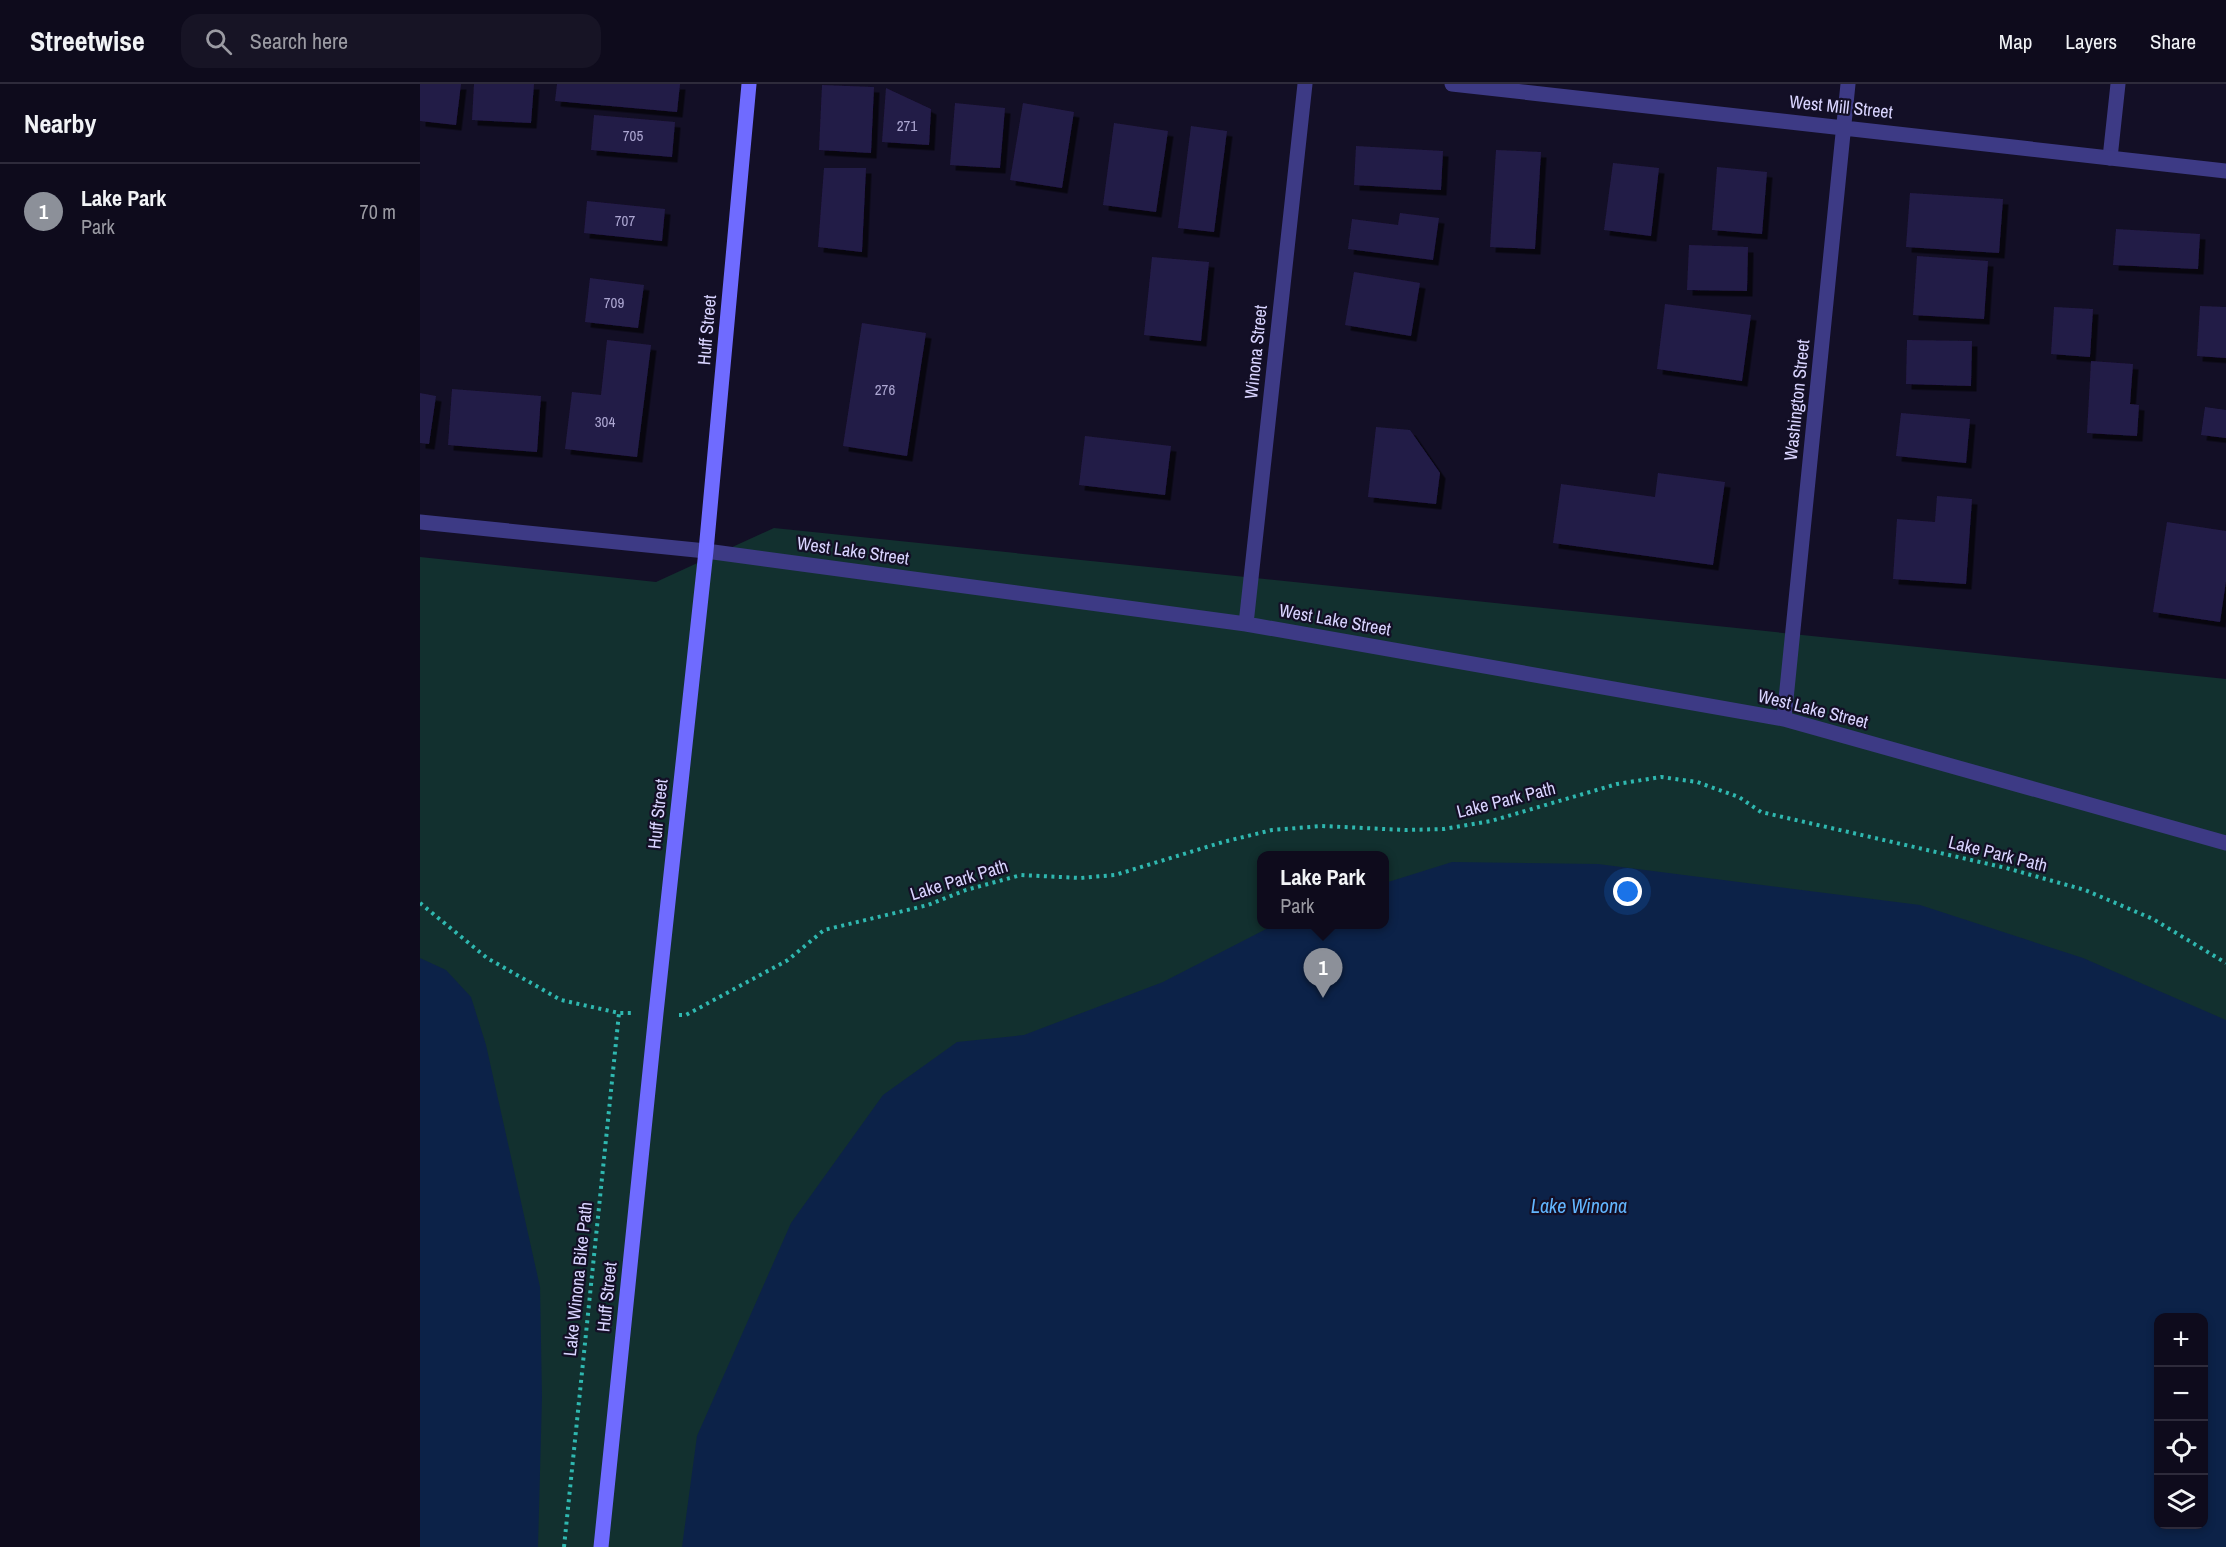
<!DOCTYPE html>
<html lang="en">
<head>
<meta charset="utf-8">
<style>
  :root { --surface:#0e0b1c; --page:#171425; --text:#f1f3f6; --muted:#9b9ba3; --line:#2e2b3b; --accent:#8c9099 }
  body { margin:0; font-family:"Archivo Narrow",sans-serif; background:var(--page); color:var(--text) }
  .controls { position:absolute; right:18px; bottom:18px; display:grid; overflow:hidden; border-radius:12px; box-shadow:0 3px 9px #0003 }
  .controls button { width:54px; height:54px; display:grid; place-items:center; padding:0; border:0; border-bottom:2px solid var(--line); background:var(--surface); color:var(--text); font:30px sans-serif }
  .you { position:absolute; left:1208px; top:808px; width:21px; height:21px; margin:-15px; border:4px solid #fff; border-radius:50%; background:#1a73e8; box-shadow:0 0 0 9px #1a73e833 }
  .badge { display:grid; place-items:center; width:39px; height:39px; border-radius:50%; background:var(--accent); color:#fff; font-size:20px; font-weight:700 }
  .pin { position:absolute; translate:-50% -50px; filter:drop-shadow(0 2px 3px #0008) }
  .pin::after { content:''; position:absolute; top:32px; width:21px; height:18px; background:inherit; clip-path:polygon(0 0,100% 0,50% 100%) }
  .popup { position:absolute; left:837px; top:767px; width:132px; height:78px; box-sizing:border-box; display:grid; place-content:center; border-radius:12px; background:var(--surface); filter:drop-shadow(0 2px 4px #0005); font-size:20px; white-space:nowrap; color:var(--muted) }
  .popup b { font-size:22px; color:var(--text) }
  .popup::after { content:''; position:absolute; left:50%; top:100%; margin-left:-12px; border:12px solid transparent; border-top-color:var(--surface) }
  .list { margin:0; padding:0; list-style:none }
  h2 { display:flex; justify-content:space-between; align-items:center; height:78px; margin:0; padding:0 24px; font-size:26px }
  h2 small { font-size:20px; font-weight:400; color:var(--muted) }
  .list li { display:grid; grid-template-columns:39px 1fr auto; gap:18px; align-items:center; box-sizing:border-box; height:96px; padding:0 24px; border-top:2px solid var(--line) }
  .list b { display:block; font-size:22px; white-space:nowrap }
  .list p { margin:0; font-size:20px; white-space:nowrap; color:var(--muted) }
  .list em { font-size:20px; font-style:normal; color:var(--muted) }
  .icon { flex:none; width:33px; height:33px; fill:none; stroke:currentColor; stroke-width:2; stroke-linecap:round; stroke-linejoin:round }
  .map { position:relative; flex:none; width:1806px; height:1463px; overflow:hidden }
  header { display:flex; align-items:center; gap:36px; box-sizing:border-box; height:84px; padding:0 30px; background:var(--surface); border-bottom:2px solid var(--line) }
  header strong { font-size:28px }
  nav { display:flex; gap:33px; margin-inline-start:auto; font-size:21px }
  .search { width:420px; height:54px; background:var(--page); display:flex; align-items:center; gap:15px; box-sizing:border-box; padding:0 21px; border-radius:18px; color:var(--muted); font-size:22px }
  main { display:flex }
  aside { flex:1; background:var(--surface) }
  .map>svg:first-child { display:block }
  .green { fill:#12302f; fill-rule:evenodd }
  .water { fill:#0c2248; fill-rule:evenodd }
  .building { fill:#241b47; filter:url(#shadow) }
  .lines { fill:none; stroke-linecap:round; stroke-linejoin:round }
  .path { stroke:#2fb8b0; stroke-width:4; stroke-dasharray:3 4.5; stroke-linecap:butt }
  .lane { stroke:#3d3a85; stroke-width:15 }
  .street { stroke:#3d3a85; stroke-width:15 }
  .secondary { stroke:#6f6bff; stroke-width:15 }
  .labels { text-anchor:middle; stroke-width:4.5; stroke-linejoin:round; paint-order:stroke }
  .number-label { font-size:15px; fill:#aca6d1 }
  .street-label { font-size:18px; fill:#d9d4ff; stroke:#130f26 }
  .water-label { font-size:20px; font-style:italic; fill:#62b6ff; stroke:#130f26 }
</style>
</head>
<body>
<header>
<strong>Streetwise</strong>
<div class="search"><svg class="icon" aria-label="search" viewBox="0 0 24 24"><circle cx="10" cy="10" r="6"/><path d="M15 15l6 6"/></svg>Search here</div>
<nav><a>Map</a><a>Layers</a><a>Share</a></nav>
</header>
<main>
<aside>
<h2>Nearby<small></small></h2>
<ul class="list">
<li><span class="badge">1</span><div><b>Lake Park</b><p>Park</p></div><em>70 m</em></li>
</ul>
</aside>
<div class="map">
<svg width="1806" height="1463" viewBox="0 0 1806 1463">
  <defs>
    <filter id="shadow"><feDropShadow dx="5.5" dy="5.5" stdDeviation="0" flood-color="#0009"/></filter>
  </defs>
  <rect width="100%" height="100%" fill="#130f26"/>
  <path class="green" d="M354,444L1806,595V1463H0V473L236,498ZM842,772H964V840H842ZM1738,1234H1784V1440H1738Z"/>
  <path class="water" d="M1032,778L1178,780L1500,821L1663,874L1806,936V1463H262L277,1352L371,1139L463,1011L537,958L604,951L743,898L854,841L964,840L965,799ZM1738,1234H1784V1440H1738Z
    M0,874L26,886L51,913L66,961L120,1203L122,1313L118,1463H0Z"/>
  <path class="building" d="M0,0H41L36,41L0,37Z
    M54,0H114L111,39L52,36Z
    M137,0H260L257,28L135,17Z
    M402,1L454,3L451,69L399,66Z
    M466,4L511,25L509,61L462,58Z
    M535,19L585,24L580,84L530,81Z
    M603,19L654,28L642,104L590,96Z
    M174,31L255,38L252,73L171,66Z
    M694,39L748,47L736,128L683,121Z
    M771,42L807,47L794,148L758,144Z
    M936,62L1023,67L1021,106L934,101Z
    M1076,66L1121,68L1115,165L1070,163Z
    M1193,79L1239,84L1231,152L1184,146Z
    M1297,83L1347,88L1342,150L1292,146Z
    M404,84H446L442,168L398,163Z
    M1490,109L1583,115L1579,169L1486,163Z
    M167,117L245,125L242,157L164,149Z
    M980,129L1019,134L1013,176L928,165L932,135L978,141Z
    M1696,145L1780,150L1778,185L1693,181Z
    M1269,161L1328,163L1327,207L1267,206Z
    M1497,172L1568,177L1564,235L1493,231Z
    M732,173L789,178L781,257L724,251Z
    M934,188L1000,199L991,252L925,241Z
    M170,194L224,201L218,244L165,238Z
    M1245,220L1331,231L1322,297L1237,285Z
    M1780,222L1806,223V274L1777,272Z
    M1634,223L1673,225L1670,273L1631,270Z
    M442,239L506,249L487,372L423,362Z
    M187,256L231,261L217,373L145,365L152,308L181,311Z
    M1487,256L1552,257L1551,302L1486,300Z
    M1671,277L1713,280L1710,320L1719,321L1717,352L1667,349Z
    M32,305L121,312L117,368L28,361Z
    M0,309L16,312L9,360L0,359Z
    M1785,323L1806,326V354L1781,351Z
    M1481,329L1550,335L1546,379L1476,372Z
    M956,343L990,346L1020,389L1016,420L948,413Z
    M665,352L751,362L745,411L659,401Z
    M1238,389L1305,398L1293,481L1133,459L1141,400L1235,413Z
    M1517,412L1552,415L1546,500L1473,495L1477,435L1515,438Z
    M1747,438L1806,447V497L1800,538L1733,528Z"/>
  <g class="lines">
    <path class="path" d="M0,819L67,874L141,916L199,929H213
      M259,931H266L368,876L404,846L508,821L546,806L601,791L660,794L695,791L803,758L852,746L902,742L985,746L1024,745L1071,737L1197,700L1241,693L1277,698L1319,713L1341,728L1586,784L1665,806L1733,835L1806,879
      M144,1463L199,929"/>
    <path class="lane" d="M1690,74L1698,0"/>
    <path class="street" d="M1032,0L1806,87
      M0,438L286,467L826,540L1364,635L1806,759
      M826,540L885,0
      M1364,635L1428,0"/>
    <path class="secondary" d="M181,1463L236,929L286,467L329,0"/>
  </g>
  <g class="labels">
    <g class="number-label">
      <text x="487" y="47">271</text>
      <text x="213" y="57">705</text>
      <text x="205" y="142">707</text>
      <text x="194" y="224">709</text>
      <text x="465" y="311">276</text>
      <text x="185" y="343">304</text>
    </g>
    <g class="street-label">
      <text transform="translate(1421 23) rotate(6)" y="6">West Mill Street</text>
      <text transform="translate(287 246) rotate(-85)" y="6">Huff Street</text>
      <text transform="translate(836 268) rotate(-84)" y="6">Winona Street</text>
      <text transform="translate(1377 316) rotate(-84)" y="6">Washington Street</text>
      <text transform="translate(433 467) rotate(8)" y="6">West Lake Street</text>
      <text transform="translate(915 536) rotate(10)" y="6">West Lake Street</text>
      <text transform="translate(1393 625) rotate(14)" y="6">West Lake Street</text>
      <text transform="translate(1086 716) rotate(-14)" y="6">Lake Park Path</text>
      <text transform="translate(238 730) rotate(-84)" y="6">Huff Street</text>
      <text transform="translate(1578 770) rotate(14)" y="6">Lake Park Path</text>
      <text transform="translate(539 796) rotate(-17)" y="6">Lake Park Path</text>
      <text transform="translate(158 1195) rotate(-84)" y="6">Lake Winona Bike Path</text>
      <text transform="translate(187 1213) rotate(-84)" y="6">Huff Street</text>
    </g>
    <g class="water-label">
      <text x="1159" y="1129">Lake Winona</text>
    </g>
  </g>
</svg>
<div class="controls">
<button>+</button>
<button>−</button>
<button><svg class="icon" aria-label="locate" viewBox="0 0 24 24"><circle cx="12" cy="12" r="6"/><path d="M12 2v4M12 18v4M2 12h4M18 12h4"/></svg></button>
<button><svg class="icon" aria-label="layers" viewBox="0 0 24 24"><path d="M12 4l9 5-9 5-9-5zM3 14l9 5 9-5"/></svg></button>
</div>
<div class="you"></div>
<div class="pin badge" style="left:903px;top:914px">1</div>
<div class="popup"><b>Lake Park</b>Park</div>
</div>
</main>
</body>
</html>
